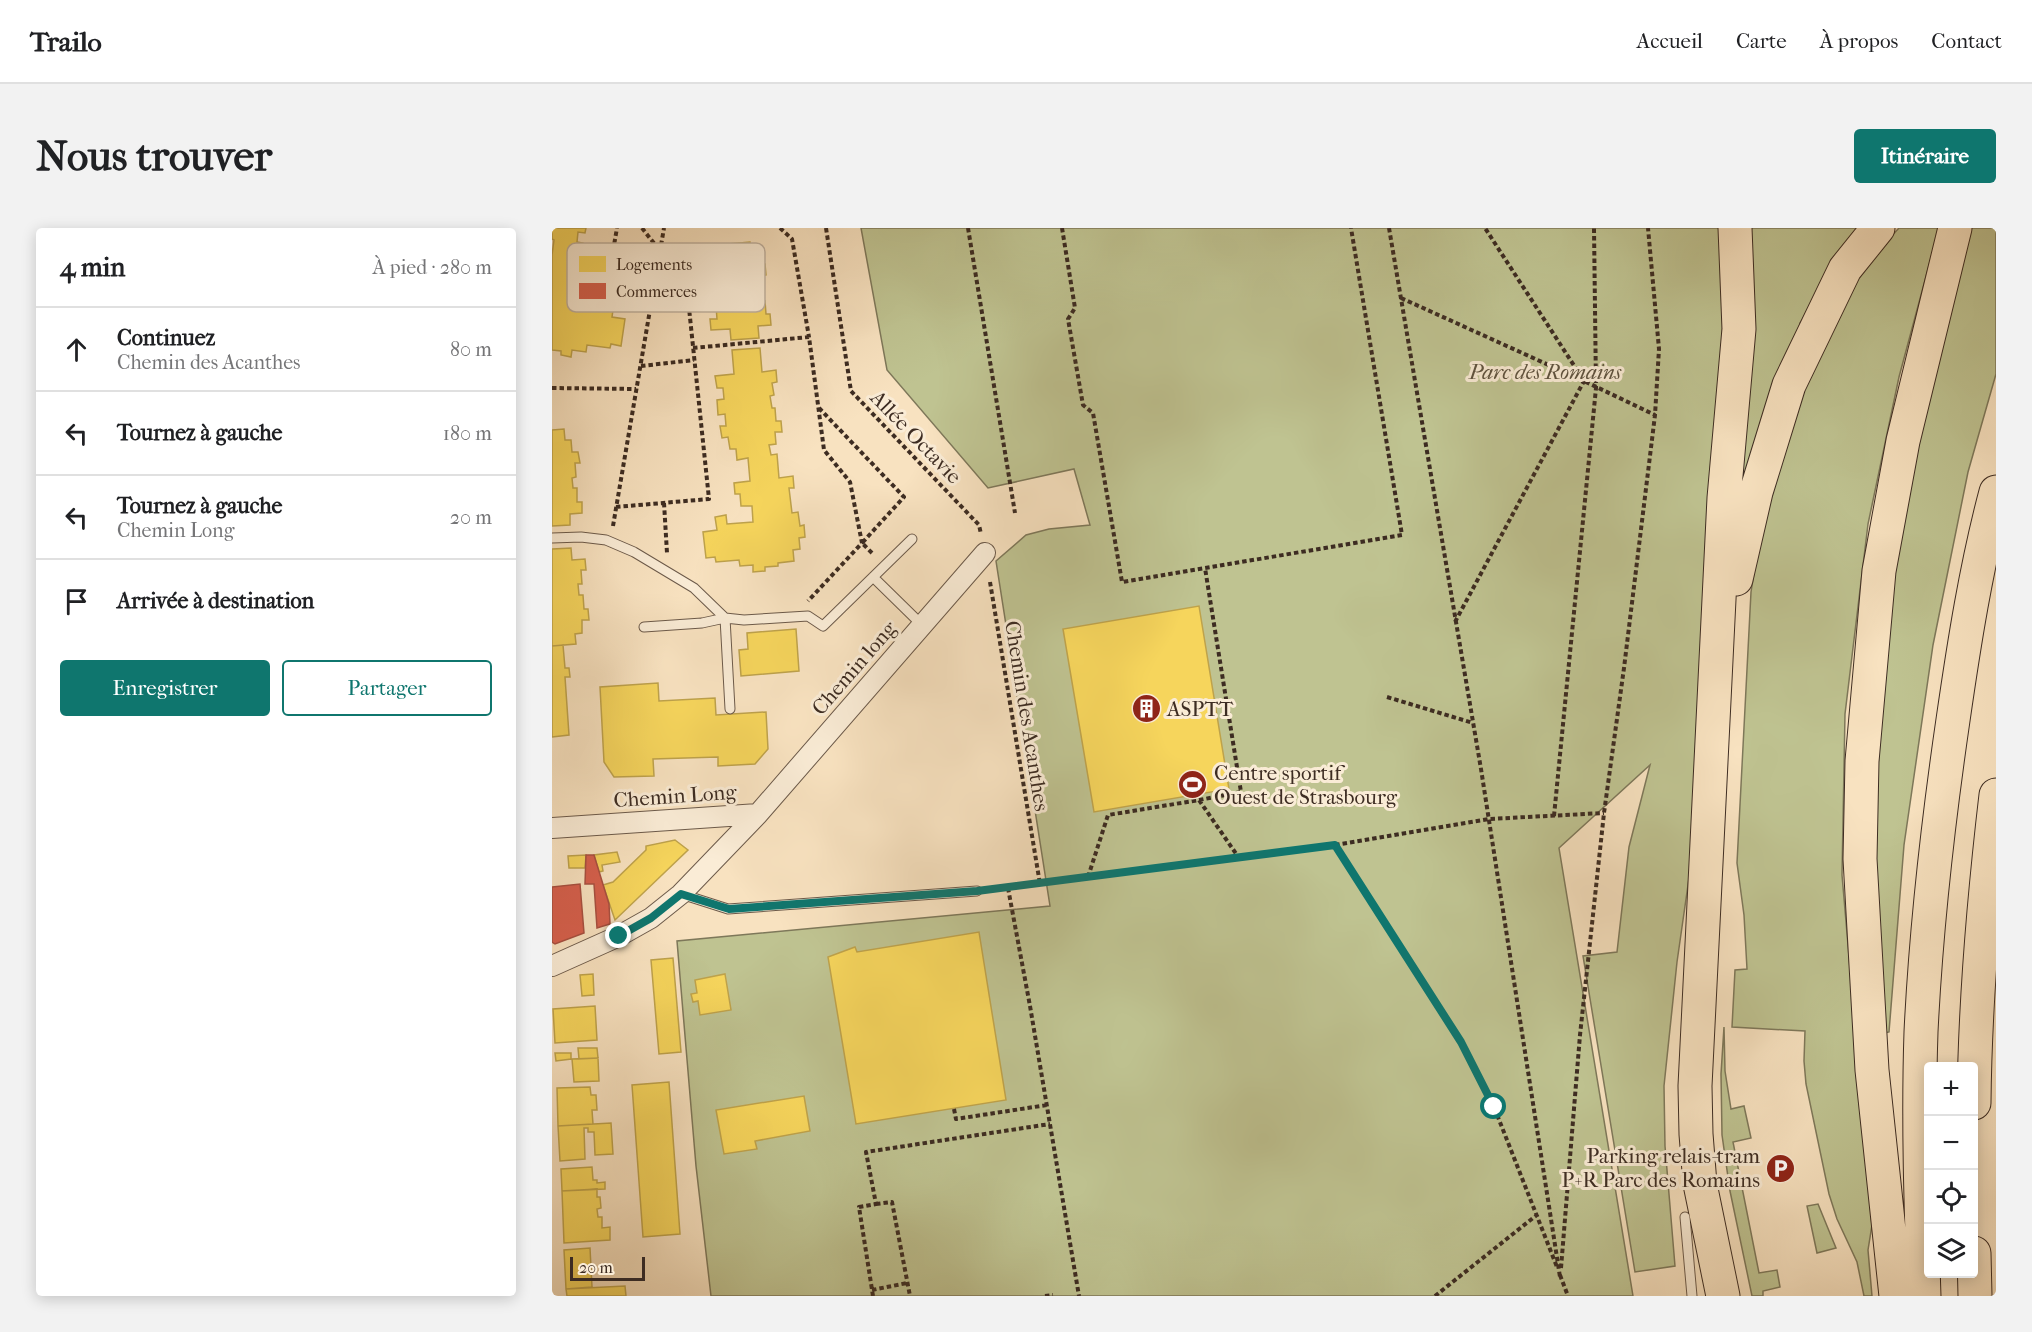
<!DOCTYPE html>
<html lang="fr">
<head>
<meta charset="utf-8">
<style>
  :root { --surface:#fff; --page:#f2f2f2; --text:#202124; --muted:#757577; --line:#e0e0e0; --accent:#0f766e }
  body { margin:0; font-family:"IM FELL French Canon",serif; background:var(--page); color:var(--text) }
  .controls { position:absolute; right:18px; bottom:18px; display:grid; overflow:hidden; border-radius:6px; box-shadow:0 3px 15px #0003 }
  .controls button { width:54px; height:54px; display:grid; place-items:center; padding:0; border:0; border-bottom:2px solid var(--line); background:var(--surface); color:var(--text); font:30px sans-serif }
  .scale { position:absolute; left:18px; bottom:15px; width:75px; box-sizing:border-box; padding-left:6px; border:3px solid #3d2c22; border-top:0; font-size:16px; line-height:21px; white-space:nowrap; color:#3d2c22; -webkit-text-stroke:4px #faecd6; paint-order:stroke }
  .stop { position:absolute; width:18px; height:18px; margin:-14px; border:4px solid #0f766e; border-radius:50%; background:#fff }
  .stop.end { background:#0f766e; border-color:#fff; box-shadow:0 2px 6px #0008 }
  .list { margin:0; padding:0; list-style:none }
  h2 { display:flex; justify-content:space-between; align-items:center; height:78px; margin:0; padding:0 24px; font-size:26px }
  h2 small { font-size:20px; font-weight:400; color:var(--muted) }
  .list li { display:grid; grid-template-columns:39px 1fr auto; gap:18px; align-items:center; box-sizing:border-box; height:84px; padding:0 24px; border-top:2px solid var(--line) }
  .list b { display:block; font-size:22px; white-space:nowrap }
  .list p { margin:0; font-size:20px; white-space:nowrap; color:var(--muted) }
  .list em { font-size:20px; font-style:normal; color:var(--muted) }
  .actions { display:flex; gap:12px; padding:18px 24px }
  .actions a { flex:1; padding:14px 0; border:2px solid var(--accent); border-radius:6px; text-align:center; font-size:21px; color:var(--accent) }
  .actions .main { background:var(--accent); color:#fff }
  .icon { flex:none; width:33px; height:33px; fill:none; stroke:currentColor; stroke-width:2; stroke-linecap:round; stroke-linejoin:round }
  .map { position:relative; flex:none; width:1444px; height:1068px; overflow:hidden; border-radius:6px }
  header { display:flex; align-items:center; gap:36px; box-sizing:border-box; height:84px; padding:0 30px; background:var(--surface); border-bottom:2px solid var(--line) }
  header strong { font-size:28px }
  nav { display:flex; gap:33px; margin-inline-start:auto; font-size:21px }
  .intro { display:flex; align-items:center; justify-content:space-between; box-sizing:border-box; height:144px; padding:0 36px }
  h1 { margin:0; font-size:42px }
  .button { padding:15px 27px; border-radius:6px; background:var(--accent); color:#fff; font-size:21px; font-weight:700 }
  main { display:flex; gap:36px; padding:0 36px }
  aside { flex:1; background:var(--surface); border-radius:6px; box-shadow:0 3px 15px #0003 }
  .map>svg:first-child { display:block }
  .green { fill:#bfc391; stroke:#7e785a; stroke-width:1.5 }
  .homes { fill:#f6d55c; stroke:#bea24b; stroke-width:1.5 }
  .shops { fill:#d6604d; stroke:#a85040; stroke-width:1.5 }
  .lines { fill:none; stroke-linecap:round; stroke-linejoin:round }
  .lane-casing { stroke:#6c5a4a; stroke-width:11 }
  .street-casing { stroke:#6c5a4a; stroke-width:22 }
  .highway-casing { stroke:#3d2c22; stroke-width:35 }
  .path { stroke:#3d2c22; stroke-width:4; stroke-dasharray:4.5 3; stroke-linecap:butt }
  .lane { stroke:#faecd6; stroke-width:9 }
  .street { stroke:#faecd6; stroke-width:20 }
  .highway { stroke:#f8e2c0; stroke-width:33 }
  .route { stroke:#0f766e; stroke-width:8 }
  .labels { text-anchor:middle; stroke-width:6; stroke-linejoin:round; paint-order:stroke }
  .park-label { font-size:21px; font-style:italic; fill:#5e523e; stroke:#faecd6 }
  .street-label { font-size:21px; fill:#3d2c22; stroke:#faecd6 }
  .poi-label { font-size:21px; fill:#3d2c22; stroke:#faecd6; text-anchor:start }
  .key { fill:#faecd6; stroke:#c1b2a0; stroke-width:1.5 }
  .key-label { font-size:16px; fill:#3d2c22 }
</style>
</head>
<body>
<header>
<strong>Trailo</strong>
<nav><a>Accueil</a><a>Carte</a><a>À propos</a><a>Contact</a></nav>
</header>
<div class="intro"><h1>Nous trouver</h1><a class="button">Itinéraire</a></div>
<main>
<aside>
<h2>4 min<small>À pied · 280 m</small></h2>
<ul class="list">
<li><svg class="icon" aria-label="ahead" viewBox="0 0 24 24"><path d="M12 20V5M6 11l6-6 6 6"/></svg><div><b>Continuez</b><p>Chemin des Acanthes</p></div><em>80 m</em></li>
<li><svg class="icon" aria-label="left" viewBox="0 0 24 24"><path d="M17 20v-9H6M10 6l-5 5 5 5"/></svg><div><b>Tournez à gauche</b></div><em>180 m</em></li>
<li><svg class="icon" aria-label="left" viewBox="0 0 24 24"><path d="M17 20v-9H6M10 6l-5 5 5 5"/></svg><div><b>Tournez à gauche</b><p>Chemin Long</p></div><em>20 m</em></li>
<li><svg class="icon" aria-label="arrive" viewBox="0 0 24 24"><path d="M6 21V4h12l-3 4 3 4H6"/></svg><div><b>Arrivée à destination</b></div></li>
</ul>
<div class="actions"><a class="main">Enregistrer</a><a>Partager</a></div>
</aside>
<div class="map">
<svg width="1444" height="1068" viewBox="0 0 1444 1068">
  <rect width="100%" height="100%" fill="#f8e2c0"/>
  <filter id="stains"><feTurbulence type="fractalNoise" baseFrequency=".00333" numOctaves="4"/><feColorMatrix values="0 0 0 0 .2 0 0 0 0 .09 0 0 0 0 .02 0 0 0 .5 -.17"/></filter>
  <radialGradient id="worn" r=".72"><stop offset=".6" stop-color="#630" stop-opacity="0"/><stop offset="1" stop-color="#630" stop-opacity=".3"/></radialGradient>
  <path class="green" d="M309,0H1170L1173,58L1142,615L1125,734L1112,858L1113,918L1123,1038L1083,1044L1031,728L1065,724L1077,619L1098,537L1007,620L1081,1068H159L144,938L125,713L498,678L444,333L474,307L497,301L538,297L522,241L436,260L335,142Z
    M1198,0H1309L1248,95L1237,157L1186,265Z
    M1347,0H1387L1347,149L1316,296L1293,486L1290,647L1320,997L1316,1022L1320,1068H1312L1305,1034L1285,991L1277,966L1254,856L1252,833L1253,803L1180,799L1183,742L1195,741L1192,687L1185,635L1199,364L1214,269L1251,156L1308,42Z
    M1418,0H1444V146L1416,244L1381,417L1352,617L1337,804L1332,805L1318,656L1341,318Z
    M1172,799L1173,843L1179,881L1192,878L1199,910L1181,914L1207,1045L1225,1042L1228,1059L1211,1063V1068H1200L1178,963L1170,907L1169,846Z
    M1266,976L1284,1020L1265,1025L1255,978Z"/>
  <path class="homes" d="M0,0H34L33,5L26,4L25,14L31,15L28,38L44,41L43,52H38L37,64L26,62L23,79L49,83L50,74L62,75L60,89L73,91L69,118L59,116L58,120L35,117L34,124L20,122L19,129L9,127V123L0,122V27L2,12L0,11Z
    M198,14L199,24H205L206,36H213L214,47L210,48L211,62H207L208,74L213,73L214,86H218L219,97L206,98L207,110L179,112L178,101L159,102L158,91H165L164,78L156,79L154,65L162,64L161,52L155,53L153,42L161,41L160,28L166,27L165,17Z
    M208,120L210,144L224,142L225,154L220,155L222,167L218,168L220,180H223L224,193H229L230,204H223L224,216L217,217L219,227L225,226L227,250L241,248L242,260H237L240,285L246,284L248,298L252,297L253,309L247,310L248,321L241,322L242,333L226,335V338L213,339V343L201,344V337L188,338L187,332L164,334L163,329L154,330L151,304L165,302L163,289L174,287L175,296L201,294L200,278H189L188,266H183L182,255L198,253L196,230L185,232L184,221H178L176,209L170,210L168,198H174L173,186L166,187L165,172L172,171L171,160H165L163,148L182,146L180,122Z
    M12,201L13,212H19L20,224H26L28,235H23L24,249L20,250L21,260H25V274H30V285L18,286V297L0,298V202Z
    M19,320L20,332L33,331L34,342H29L30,356H26L27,367H31L32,381H36L37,392H30V405L23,406L24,416L0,418V321Z
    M647,378L677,561L542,584L511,401Z
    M244,401L247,443L189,448L187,422L196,421L195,405Z
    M11,417L13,440H17L18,449H13L17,507L0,509V418Z
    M106,455L107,473L163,470L164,487L214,484L216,521L203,536L166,538V529L101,531L102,548L62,549L52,534L48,459Z
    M123,612L136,622L63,692L51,657L61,654L94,622V618Z
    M65,624L68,634L50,637L51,643L47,644L42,627Z
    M34,627L33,640H17L16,628Z
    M427,704L454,872L304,896L276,729L303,719L305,724Z
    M121,730L129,824L107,826L99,732Z
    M41,746L42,767L30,768L28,747Z
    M173,746L179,782L148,787L146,773L141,774L139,766L145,765L143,752Z
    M43,778L45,812L3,815L1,781Z
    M26,820H45L46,830L27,831Z
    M3,825H19V831L4,833Z
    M46,830L47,853L22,854L20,831Z
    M117,854L128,1006L91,1009L80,857Z
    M38,859L39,867H44L45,882H40L41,896L6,898L5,860Z
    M252,868L258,903L203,913L205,921L172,926L164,882Z
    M59,895L61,926L43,927L42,904H36V900H32L33,931L8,933L6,898Z
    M40,939L41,952H45V955L53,954V961L10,963L9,941Z
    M45,961V969H48L49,980L45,981L46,989H50V1000L58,999V1012L12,1015L10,963Z
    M38,1020L40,1059L14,1061L12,1022Z
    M73,1058L74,1068H15L14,1061Z"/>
  <path class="shops" d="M34,627H42L57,676L58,696L45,700L42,656H33Z
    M28,656L32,705L3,716L0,714V659Z"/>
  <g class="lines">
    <defs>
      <path id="lane" d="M0,310L29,309L54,312L82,324L142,360L173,390L192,392L256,388L271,398L360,311
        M321,349L370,397
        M92,399L150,395L173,390L178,481
        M129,666L176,681L425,663
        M1133,989L1140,1068"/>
      <path id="street" d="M0,600L206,586
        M0,738L67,708L99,690L129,666L206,586L433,325"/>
      <path id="highway" d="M1184,351L1204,264L1237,157L1293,41L1326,0
        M1422,875C1423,772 1432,669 1444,567
        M1422,1025L1423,1068
        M1171,1068L1148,956L1144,906L1143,858L1172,270L1187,101L1183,0
        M1344,1068L1320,842L1308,631L1310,533L1327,343L1351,213L1403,0
        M1372,1068C1369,980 1366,892 1369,804C1374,700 1386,595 1401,492C1412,416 1424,339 1444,264"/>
    </defs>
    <use href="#lane" class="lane-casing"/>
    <use href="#street" class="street-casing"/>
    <use href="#highway" class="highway-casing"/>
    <path class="path" d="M90,0L108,23
      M228,0L240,11L257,109
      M274,0L299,163L427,297L429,306
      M416,0L463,285
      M510,0L523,80L516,91L531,177L541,185L570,354L850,307L799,0
      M837,0L929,541L1008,1049
      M849,70L1032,153L1103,187
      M141,120L257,109L272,222L298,254L310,315L256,373
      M89,138L142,132
      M0,160L84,161
      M267,180L352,269L310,315L322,327
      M112,275L115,325
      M64,279L157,271L135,61L101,64L55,57L65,0
      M61,298L112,0
      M438,354L488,656
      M903,394L1032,153L933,0
      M835,469L921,495
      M647,572L689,564L653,340
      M1002,588L1044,160L1042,0
      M784,617L909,814L942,879L1005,1039
      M536,649L556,587L647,572L687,630
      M456,660L478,778L527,1068
      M441,661L783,617L937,591L1052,585
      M402,881L404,891L495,877
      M324,976L340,974L358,1068
      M1009,1040L1028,807L1052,585L1072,440L1103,187L1107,121L1096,0
      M1008,1047L1016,1068
      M320,1062L355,1055
      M321,1068L307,979L324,976L314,924L498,896
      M493,1068L501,1067
      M883,1068L986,986"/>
    <use href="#lane" class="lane"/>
    <use href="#street" class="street"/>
    <use href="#highway" class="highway"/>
  </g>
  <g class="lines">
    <path class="route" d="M67,708L99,690L129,666L177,681L425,663L783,617L909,814L942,879"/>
  </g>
  <defs>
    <symbol id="building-disc" viewBox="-11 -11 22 22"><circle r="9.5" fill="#8f2418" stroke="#faecd6"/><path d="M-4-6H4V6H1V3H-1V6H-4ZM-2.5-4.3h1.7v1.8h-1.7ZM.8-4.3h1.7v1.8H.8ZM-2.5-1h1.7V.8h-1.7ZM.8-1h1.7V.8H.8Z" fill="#fff"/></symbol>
    <symbol id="stadium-disc" viewBox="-11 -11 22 22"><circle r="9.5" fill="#8f2418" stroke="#faecd6"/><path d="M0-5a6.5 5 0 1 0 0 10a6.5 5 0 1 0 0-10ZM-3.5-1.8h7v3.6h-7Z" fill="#fff"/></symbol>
    <symbol id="parking-disc" viewBox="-11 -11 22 22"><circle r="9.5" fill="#8f2418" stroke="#faecd6"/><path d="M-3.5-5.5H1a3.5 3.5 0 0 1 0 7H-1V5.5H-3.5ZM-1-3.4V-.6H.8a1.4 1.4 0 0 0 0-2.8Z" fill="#fff"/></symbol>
  </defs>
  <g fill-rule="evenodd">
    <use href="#building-disc" x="578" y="464" width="33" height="33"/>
    <use href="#stadium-disc" x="624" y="540" width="33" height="33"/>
    <use href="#parking-disc" x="1212" y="924" width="33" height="33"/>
  </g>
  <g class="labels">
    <g class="park-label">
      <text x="993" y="151">Parc des Romains</text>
    </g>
    <g class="street-label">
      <text transform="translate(364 209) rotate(46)" y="7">Allée Octavie</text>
      <text transform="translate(302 440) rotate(-49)" y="7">Chemin long</text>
      <text transform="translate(475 488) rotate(81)" y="7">Chemin des Acanthes</text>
      <text transform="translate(123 568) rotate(-4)" y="7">Chemin Long</text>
    </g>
    <g class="poi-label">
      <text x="615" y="488">ASPTT</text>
      <text x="662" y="552">Centre sportif<tspan x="662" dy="24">Ouest de Strasbourg</tspan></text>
      <text x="1208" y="935" text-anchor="end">Parking relais-tram<tspan x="1208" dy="24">P+R Parc des Romains</tspan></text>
    </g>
  </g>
  <rect x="15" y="15" width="198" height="69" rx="9" class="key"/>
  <rect x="27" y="28" width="27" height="16" fill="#f6d55c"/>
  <rect x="27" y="55" width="27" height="16" fill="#d6604d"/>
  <g class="key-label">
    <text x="64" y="42">Logements</text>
    <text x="64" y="69">Commerces</text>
  </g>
  <rect width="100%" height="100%" filter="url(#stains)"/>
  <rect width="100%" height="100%" fill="url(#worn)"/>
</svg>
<div class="controls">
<button>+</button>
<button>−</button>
<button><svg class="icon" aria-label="locate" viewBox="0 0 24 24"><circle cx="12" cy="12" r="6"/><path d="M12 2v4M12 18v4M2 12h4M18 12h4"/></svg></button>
<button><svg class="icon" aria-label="layers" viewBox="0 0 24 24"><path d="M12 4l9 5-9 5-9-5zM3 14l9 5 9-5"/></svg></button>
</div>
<div class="scale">20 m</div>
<div class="stop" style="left:942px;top:879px"></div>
<div class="stop end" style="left:67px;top:708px"></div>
</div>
</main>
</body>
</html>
